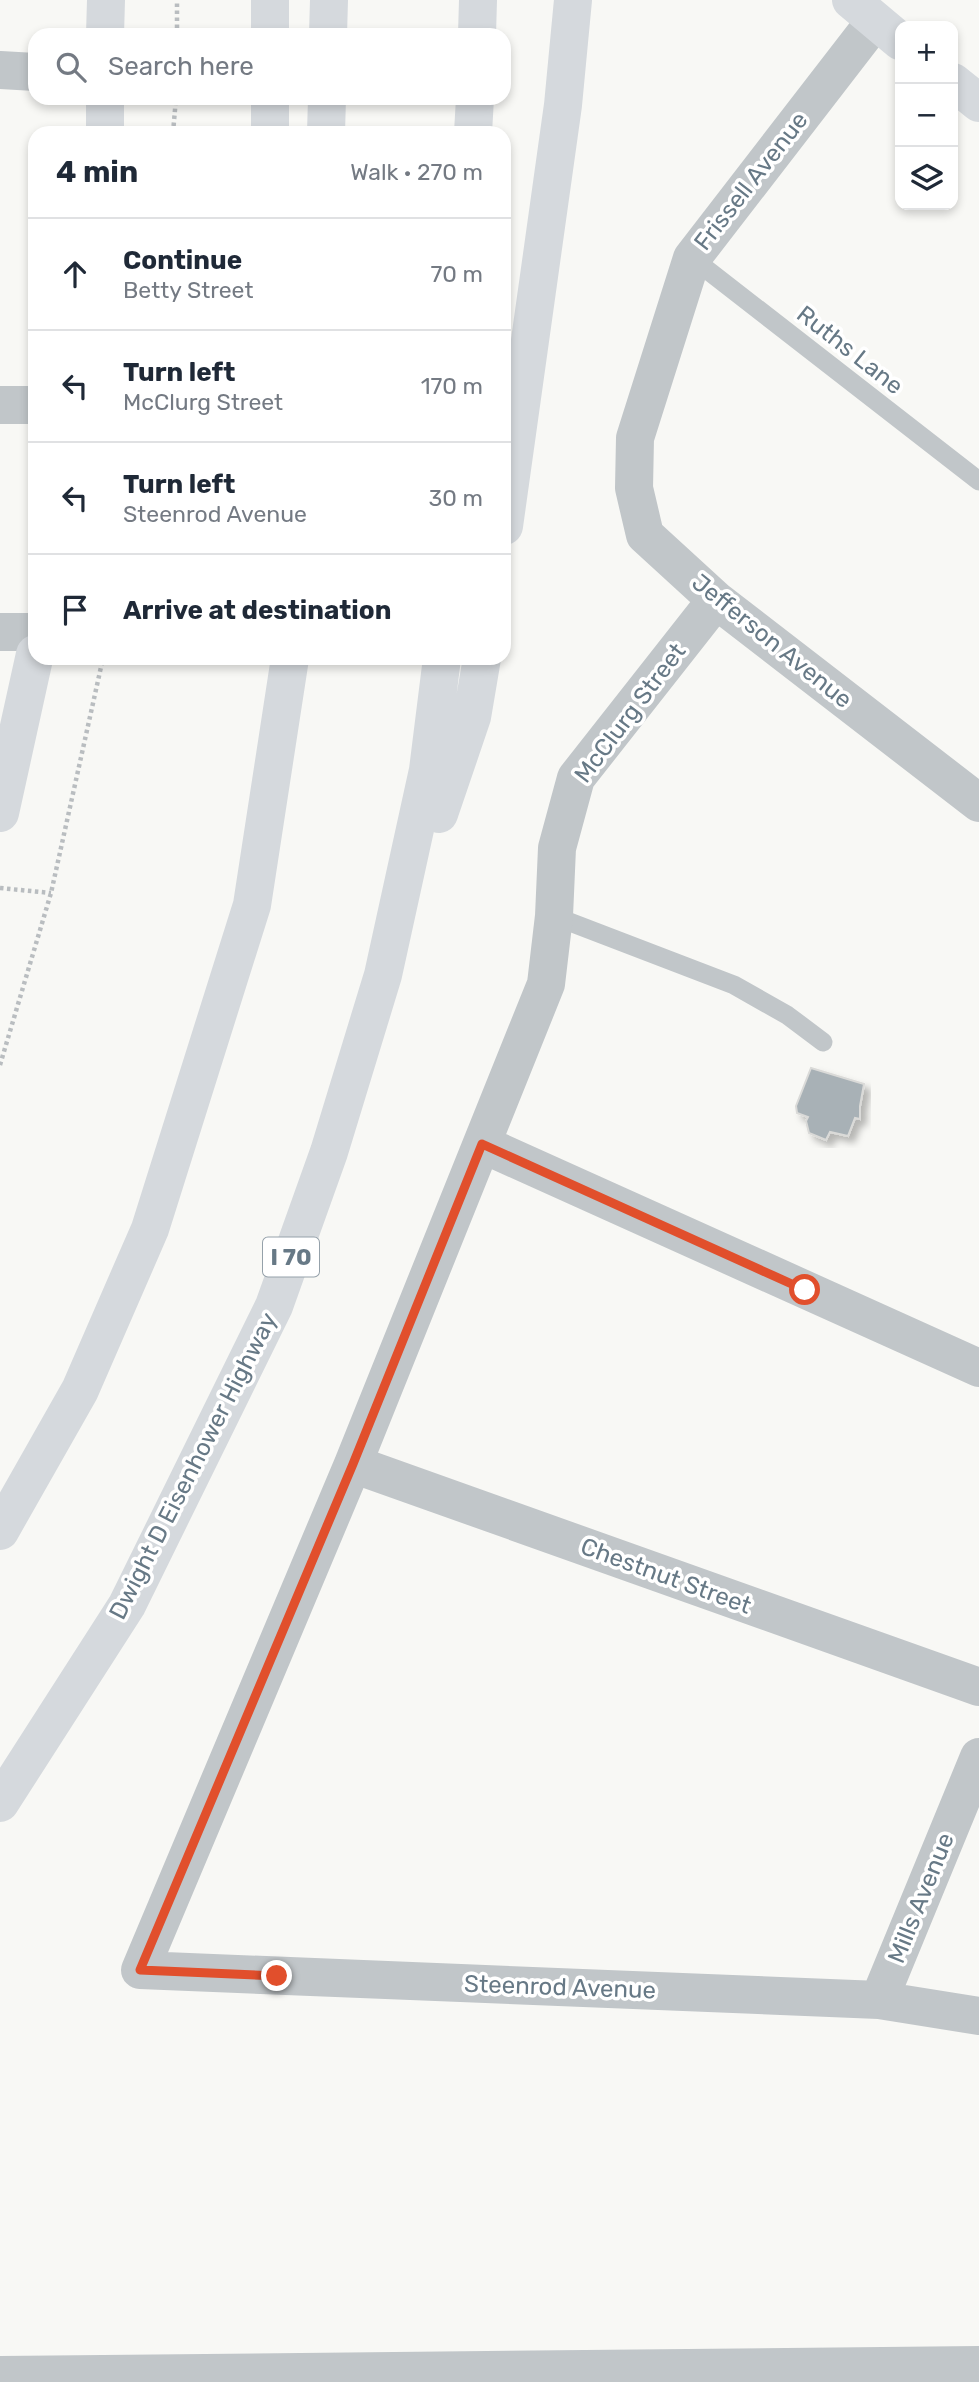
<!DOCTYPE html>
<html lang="en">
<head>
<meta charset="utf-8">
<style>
  :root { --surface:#fff; --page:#f6f6f7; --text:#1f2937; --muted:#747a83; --line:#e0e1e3 }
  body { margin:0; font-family:Rubik,sans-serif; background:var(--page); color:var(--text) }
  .controls { position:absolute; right:21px; top:21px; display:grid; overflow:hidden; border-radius:14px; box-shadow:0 4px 10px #0003 }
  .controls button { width:63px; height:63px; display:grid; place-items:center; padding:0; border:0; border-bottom:2px solid var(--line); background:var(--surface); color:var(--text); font:35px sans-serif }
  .stop { position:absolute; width:21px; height:21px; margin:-16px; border:5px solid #e14f2c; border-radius:50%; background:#fff }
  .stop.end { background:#e14f2c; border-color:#fff; box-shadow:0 2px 7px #0008 }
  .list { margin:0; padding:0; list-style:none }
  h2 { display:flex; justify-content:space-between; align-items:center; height:91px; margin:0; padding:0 28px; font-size:30px }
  h2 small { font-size:23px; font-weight:400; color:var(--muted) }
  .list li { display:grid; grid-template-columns:46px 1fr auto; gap:21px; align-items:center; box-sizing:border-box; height:112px; padding:0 28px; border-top:2px solid var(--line) }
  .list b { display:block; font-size:26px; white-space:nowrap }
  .list p { margin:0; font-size:23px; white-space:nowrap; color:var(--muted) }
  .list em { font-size:23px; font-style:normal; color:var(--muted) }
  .icon { flex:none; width:38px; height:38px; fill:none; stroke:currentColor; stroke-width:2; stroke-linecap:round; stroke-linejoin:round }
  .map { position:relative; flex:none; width:979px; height:2382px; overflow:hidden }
  .search { position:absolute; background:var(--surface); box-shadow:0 4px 10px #0003; left:28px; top:28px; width:483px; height:77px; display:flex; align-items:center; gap:18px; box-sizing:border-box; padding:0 24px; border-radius:21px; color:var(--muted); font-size:26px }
  .panel { position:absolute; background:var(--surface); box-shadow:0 4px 10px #0003; left:28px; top:126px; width:483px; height:539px; border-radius:21px }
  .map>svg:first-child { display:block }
  .building { fill:#a8b1b6; stroke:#dadad8; stroke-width:2; filter:url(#shadow) }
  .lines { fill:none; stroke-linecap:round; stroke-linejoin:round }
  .path { stroke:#b9bdc0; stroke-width:4.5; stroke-dasharray:3.5 3.5; stroke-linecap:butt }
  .lane { stroke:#c1c6c9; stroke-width:19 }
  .street { stroke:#c1c6c9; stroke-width:38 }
  .secondary { stroke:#d5d9dd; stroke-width:38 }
  .highway { stroke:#d5d9dd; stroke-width:38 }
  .route { stroke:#e14f2c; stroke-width:9 }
  .labels { text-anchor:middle; stroke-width:7; stroke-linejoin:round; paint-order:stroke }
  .shield { fill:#fff; stroke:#95a1aa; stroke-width:2 }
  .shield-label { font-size:23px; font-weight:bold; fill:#677986 }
  .street-label { font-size:24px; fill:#677986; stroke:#fff }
</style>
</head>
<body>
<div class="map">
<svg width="979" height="2382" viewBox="0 0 979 2382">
  <defs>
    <filter id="shadow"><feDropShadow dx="6" dy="6" stdDeviation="3.5" flood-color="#0004"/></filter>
  </defs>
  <rect width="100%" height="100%" fill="#f8f8f5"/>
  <path class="building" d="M811,1068L864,1084L860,1106V1119L855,1118L848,1136L830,1132L826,1140L809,1133L806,1121L808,1117L797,1113L796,1106Z"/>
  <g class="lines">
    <path class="path" d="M177,35V0
      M173,133L176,98
      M0,888L51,893
      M0,1065L51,893L103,658"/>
    <path class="lane" d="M692,258L979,481
      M554,916L734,985L787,1015L823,1042"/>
    <path class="street" d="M875,21L692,258L635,438L634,488L645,535L716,600L979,803
      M0,70L35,72
      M0,405H35
      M716,600L576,778L557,848L554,916L546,984L353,1464L140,1970L879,2000L979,2016
      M0,632H35
      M482,1144L979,1368
      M353,1464L979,1687
      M879,2000L979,1757
      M0,2375L979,2365"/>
    <path class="secondary" d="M851,0L900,41
      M105,35L106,0
      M953,82L979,103
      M105,98V133
      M0,813L35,654"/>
    <path class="highway" d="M270,0V35
      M328,35L329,0
      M477,35L478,0
      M270,133V98
      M326,133L327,98
      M473,133L475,98
      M504,526L563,105L573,0
      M439,814L472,717L482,658
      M0,1531L80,1390L150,1229L252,905L290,658
      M0,1803L127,1605L274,1306L329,1152L383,975L428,770L442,658"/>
  </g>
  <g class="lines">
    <path class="route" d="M277,1976L140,1970L353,1464L482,1144L805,1290"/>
  </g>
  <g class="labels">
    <rect class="shield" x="263" y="1237.5" width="56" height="39" rx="5"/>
    <g class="shield-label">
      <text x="291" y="1265">I 70</text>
    </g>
    <g class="street-label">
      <text transform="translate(751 181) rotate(-52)" y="8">Frissell Avenue</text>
      <text transform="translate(850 350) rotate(38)" y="8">Ruths Lane</text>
      <text transform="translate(772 641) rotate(39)" y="8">Jefferson Avenue</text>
      <text transform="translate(630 713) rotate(-53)" y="8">McClurg Street</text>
      <text transform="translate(193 1466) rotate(-63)" y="8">Dwight D Eisenhower Highway</text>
      <text transform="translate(666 1576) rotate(20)" y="8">Chestnut Street</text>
      <text transform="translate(921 1898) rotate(-68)" y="8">Mills Avenue</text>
      <text transform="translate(560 1987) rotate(2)" y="8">Steenrod Avenue</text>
    </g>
  </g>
</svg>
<div class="controls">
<button>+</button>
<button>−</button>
<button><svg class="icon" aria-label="layers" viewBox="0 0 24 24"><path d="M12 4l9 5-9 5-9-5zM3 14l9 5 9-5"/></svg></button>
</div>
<div class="stop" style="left:805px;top:1290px"></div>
<div class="stop end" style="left:277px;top:1976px"></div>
<div class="search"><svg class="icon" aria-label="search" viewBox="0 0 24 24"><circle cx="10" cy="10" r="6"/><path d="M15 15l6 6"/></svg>Search here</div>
<section class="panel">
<h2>4 min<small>Walk · 270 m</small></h2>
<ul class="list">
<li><svg class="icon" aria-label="ahead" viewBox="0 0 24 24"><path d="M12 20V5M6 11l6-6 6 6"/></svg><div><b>Continue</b><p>Betty Street</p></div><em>70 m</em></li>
<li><svg class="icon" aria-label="left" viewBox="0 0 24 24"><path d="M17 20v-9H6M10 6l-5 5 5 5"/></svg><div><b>Turn left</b><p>McClurg Street</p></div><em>170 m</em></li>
<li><svg class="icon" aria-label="left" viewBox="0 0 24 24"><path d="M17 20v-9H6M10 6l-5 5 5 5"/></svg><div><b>Turn left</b><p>Steenrod Avenue</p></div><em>30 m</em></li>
<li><svg class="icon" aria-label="arrive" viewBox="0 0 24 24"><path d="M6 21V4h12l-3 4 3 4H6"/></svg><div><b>Arrive at destination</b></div></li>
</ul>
</section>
</div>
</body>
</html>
